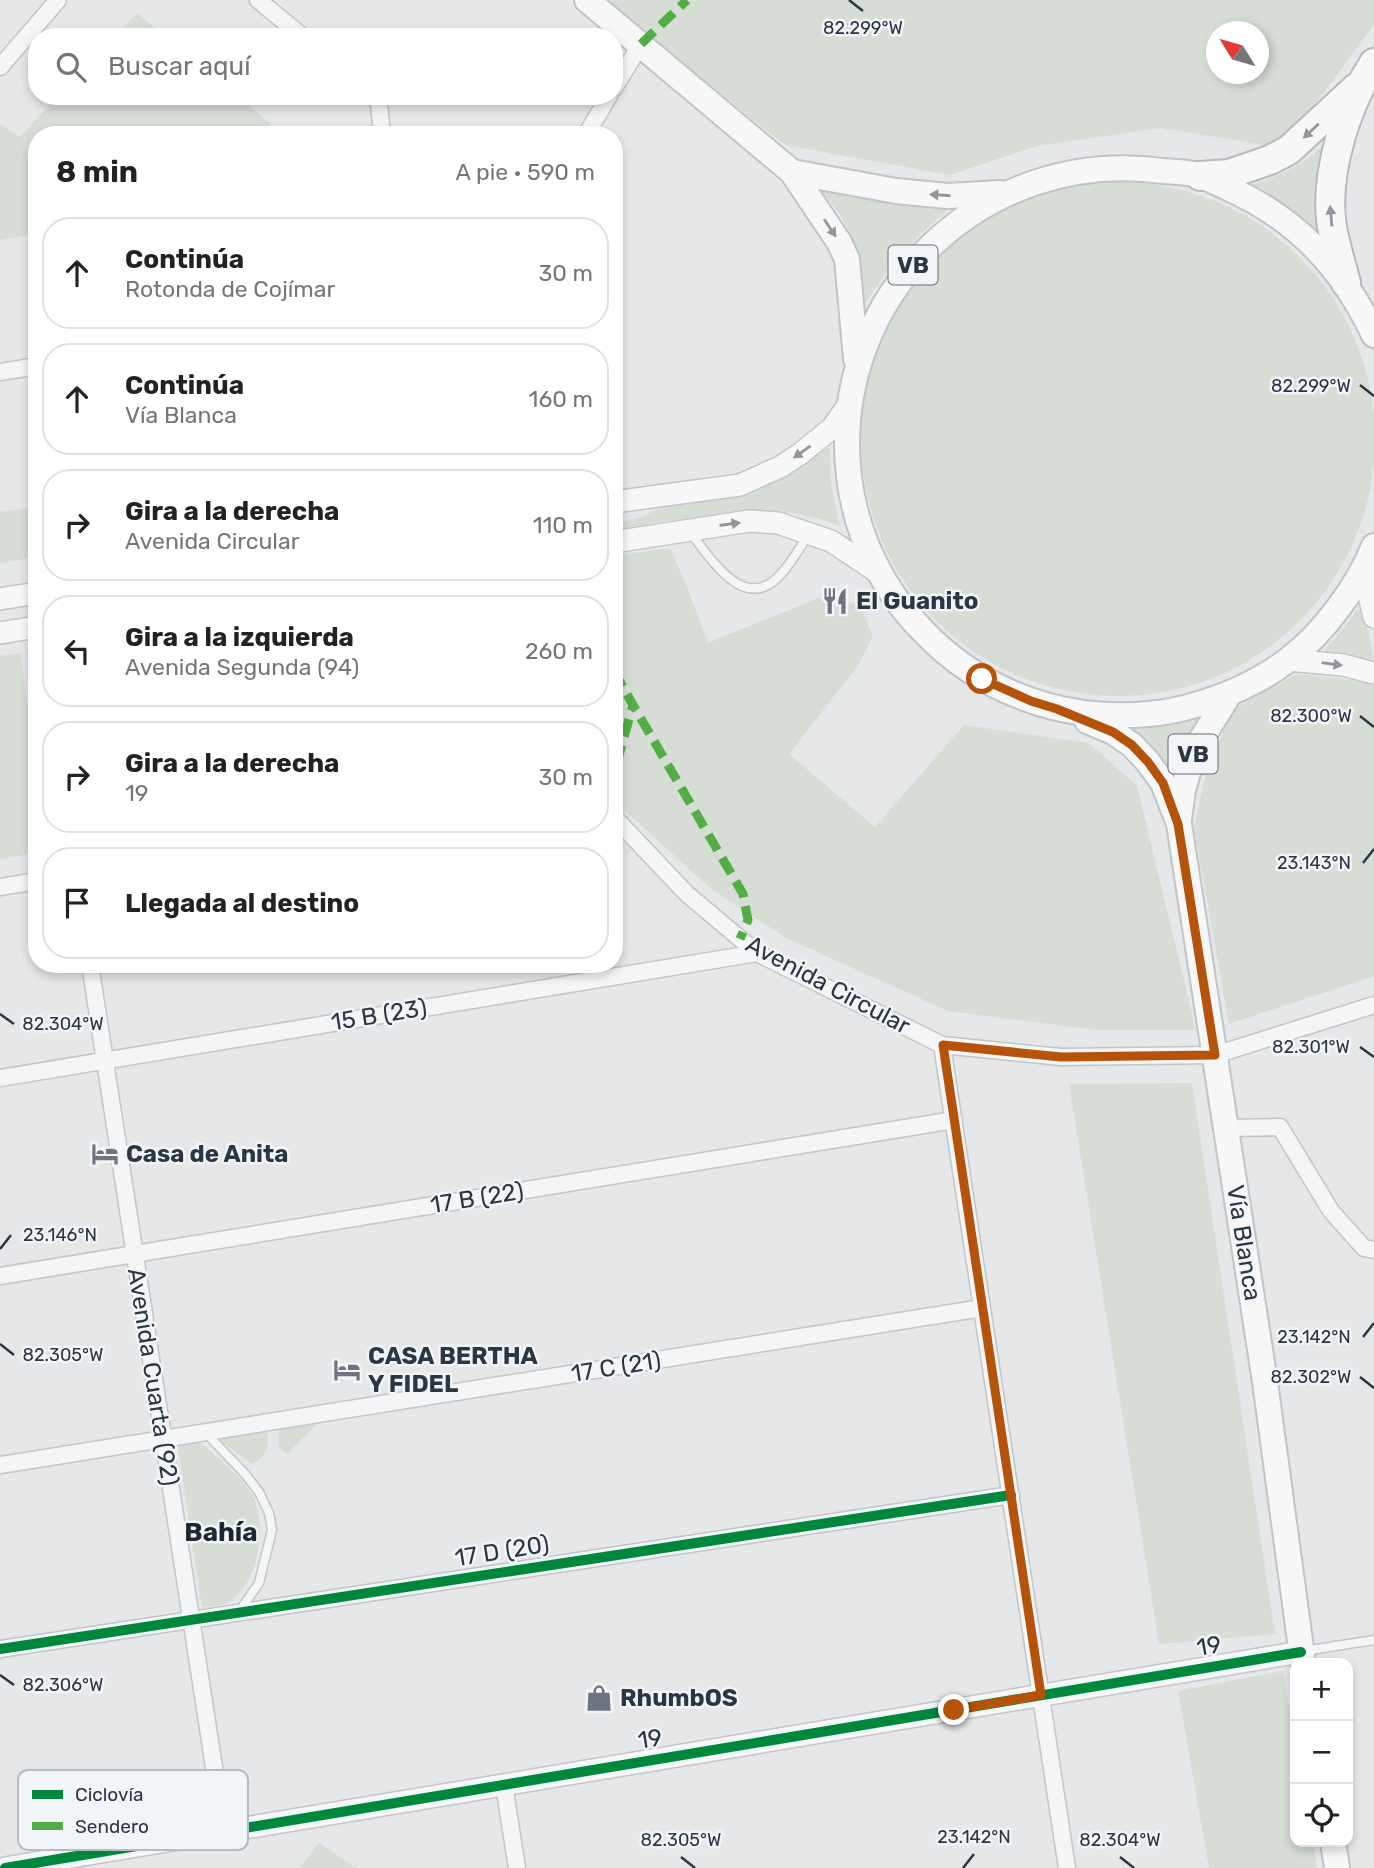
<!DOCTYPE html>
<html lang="es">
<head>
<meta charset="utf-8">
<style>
  :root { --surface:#fff; --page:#f6f6f6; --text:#222; --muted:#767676; --line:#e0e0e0 }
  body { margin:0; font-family:Rubik,sans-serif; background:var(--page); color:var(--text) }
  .controls { position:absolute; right:21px; bottom:21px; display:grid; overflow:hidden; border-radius:14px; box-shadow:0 4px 10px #0003 }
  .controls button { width:63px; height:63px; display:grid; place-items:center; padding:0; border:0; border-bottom:2px solid var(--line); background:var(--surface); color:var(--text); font:35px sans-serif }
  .compass { position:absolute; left:1206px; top:21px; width:63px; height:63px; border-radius:50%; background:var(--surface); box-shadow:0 4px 10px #0003; rotate:307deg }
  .stop { position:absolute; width:21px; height:21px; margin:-16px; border:5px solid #b45309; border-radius:50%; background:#fff }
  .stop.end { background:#b45309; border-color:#fff; box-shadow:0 2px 7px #0008 }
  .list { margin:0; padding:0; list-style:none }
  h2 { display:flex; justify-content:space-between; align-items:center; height:91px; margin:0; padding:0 28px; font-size:30px }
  h2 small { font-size:23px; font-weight:400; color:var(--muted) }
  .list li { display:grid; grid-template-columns:46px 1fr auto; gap:21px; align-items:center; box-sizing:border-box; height:112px; margin:0 14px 14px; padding:0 14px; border:2px solid var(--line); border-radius:28px }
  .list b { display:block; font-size:26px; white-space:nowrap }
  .list p { margin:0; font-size:23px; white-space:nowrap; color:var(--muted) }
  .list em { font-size:23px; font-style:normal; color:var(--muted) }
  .icon { flex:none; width:38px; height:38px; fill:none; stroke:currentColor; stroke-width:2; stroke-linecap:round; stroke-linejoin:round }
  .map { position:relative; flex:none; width:1374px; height:1868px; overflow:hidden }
  .search { position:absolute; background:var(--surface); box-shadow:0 4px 10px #0003; left:28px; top:28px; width:595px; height:77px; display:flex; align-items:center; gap:18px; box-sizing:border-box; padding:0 24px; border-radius:28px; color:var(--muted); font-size:26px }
  .panel { position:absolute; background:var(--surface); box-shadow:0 4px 10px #0003; left:28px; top:126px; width:595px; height:847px; border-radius:28px }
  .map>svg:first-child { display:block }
  .green { fill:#d6ddd5; fill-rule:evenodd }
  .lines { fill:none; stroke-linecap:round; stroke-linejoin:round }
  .lane-casing { stroke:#c3c5c7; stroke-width:11 }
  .street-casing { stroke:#c3c5c7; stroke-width:19 }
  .secondary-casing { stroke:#c3c5c7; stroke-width:24 }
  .primary-casing { stroke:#c0c4c7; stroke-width:28 }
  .highway-casing { stroke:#b7babe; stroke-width:32 }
  .lane { stroke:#f3f5f6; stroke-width:8 }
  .street { stroke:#f3f5f6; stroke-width:16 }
  .secondary { stroke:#f7f7f7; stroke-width:21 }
  .primary { stroke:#f7f7f7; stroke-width:24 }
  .highway { stroke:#f7f7f7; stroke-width:28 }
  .quiet { stroke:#54ac47; stroke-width:9; stroke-dasharray:18 9; stroke-linecap:butt }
  .cycleway-casing { stroke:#f2f5f8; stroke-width:15 }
  .cycleway { stroke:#00873e; stroke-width:10 }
  .oneway { fill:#91969d }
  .route { stroke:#b45309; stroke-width:9 }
  .ticks { fill:none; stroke:#2b3643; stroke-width:2.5 }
  .labels { text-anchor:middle; stroke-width:5; stroke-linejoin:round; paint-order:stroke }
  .shield { fill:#f2f5f8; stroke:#676f79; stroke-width:2 }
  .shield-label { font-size:23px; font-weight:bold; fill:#2b3643 }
  .poi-label { font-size:24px; font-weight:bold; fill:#2b3643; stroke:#f2f5f8; text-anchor:start }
  .street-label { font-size:24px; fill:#2b3643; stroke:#f2f5f8 }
  .neighbourhood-label { font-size:26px; font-weight:bold; fill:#1d2733; stroke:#f2f5f8 }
  .key { fill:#f2f5f8; stroke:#b6bcc2; stroke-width:2 }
  .key-label { font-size:19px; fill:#2b3643 }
  .ticks-label { font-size:18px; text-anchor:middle; fill:#2b3643; stroke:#f2f5f8; stroke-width:5; stroke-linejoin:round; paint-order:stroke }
</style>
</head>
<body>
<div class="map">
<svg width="1374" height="1868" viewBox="0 0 1374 1868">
  <rect width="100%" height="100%" fill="#e5e7e9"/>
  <path class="green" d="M603,0H1374V24L1283,148L1161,128L1037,146L950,175L785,145ZM1216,32H1258V74H1216Z
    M137,13L166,37H114Z
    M58,96H237L271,124L267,135H37V234L0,240V124L20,137Z
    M1330,137L1321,233L1281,202L1251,185C1283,175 1309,163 1330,137Z
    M861 439a257 257 0 1 1 514 0a257 257 0 1 1-514 0Z
    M827,188C870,200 912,205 956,204C913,238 887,266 859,314C858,277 861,248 841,216C835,206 826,199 820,189Z
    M830,447L831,483L840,526L820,519L791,513L748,511L660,522L614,531V523L642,517L657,509L733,496L793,469Z
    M37,507V557L0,563V512Z
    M670,548L687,587L708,643L818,598L859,604L873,636L859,664L789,754L875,827L964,725L1089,743L1137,786L1196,1030H1097L948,1011L786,938L710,888L614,801V556Z
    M1363,608L1374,659L1321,654L1339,634L1358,609L1360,611Z
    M20,653L37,767V853L0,859V656Z
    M1296,674L1374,682V976L1229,1024L1194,827L1208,765L1234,709Z
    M1195,719H1201L1176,778H1173C1165,759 1150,741 1133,730L1174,724Z
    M1192,1083L1275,1634L1159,1644L1069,1084Z
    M321,1420L287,1454L278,1446L279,1428Z
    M267,1430C269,1445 268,1457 252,1464L214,1436Z
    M197,1439C215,1456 237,1472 251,1493C269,1521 259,1591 224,1604C217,1606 209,1606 202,1608L177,1442Z
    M1283,1671L1295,1742V1842H1313L1317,1868H1209L1178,1691Z
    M319,1842L355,1868H300Z"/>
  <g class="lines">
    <defs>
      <path id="lane" d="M690,532C711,559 745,615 781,574C792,562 800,547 809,534
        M205,1432L245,1474L259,1492L269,1513L272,1530L259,1583L239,1612
        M1304,1651L1374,1640"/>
      <path id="street" d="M258,0L303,37
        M0,67L58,0
        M614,88L641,44
        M372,96L379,103L382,135
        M586,135L609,96
        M0,372L37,366
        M614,817L687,894L757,953L942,1045L1061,1057L1215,1055L1374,1005
        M0,887L37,881
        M90,964L224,1832
        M942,1045L1067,1868
        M0,1078L757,953
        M1226,1128L1280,1127L1331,1211L1364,1248L1374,1250
        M0,1276L954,1120
        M0,1465L982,1308
        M0,1649L1011,1495
        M504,1785L517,1868"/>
      <path id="secondary" d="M614,502L740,485L780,467L800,454L832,428L849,404
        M614,542L749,521L778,523L831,541L879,573
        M1367,564L1369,596L1374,617
        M0,599L37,593
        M0,633L37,627
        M1288,660L1343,665L1374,673
        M5,1868L1301,1652"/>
      <path id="primary" d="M587,0L792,172L839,242L847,259L856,359
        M792,172L896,191L948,196L1000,193
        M1374,335C1342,267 1297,219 1228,188C1219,184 1210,179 1201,176C1189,172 1175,172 1163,171C983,146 828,295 849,477C856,534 882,590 923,631C982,693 1064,722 1149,714C1195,710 1252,688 1288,660C1323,634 1358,586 1374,546
        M1087,721L1113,732L1132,745L1148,762L1163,783L1179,824L1265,1382L1303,1663
        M1179,819L1183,790L1194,751L1230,693
        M1333,1842L1337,1868"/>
      <path id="highway" d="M1200,176L1229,174L1270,160L1289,150L1356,88
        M1346,283C1341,262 1333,240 1331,219C1326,169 1347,104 1374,63"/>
    </defs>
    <use href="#lane" class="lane-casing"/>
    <use href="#street" class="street-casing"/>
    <use href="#secondary" class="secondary-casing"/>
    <use href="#primary" class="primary-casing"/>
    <use href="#highway" class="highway-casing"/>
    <use href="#lane" class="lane"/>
    <use href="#street" class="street"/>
    <use href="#secondary" class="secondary"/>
    <use href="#primary" class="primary"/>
    <use href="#highway" class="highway"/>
    <path class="quiet" d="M641,44L687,0
      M614,671L633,705L743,894L748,920L740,939
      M614,761L619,755L633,705"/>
    <defs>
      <path id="cycleway" d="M0,1649L1011,1495
        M5,1868L1301,1652"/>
    </defs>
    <use href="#cycleway" class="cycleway-casing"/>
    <use href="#cycleway" class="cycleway"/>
  </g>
  <defs><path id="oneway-solid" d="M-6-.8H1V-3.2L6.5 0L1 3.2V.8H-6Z" transform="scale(1.75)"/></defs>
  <g class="oneway">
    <use href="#oneway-solid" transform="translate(1311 131) rotate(137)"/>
    <use href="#oneway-solid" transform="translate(940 195) rotate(-176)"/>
    <use href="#oneway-solid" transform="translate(1331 216) rotate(-95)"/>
    <use href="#oneway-solid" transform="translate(830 228) rotate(56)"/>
    <use href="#oneway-solid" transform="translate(802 452) rotate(145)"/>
    <use href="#oneway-solid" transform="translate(730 524) rotate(-8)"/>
    <use href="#oneway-solid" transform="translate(1332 664) rotate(8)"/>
  </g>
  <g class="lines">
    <path class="route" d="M954,1710L1041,1695L943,1045L1061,1057L1215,1055L1178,824L1163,783L1148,762L1132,745L1113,732L1057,709L1031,701L982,679"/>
  </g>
  <path class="ticks" d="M849,0L863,11M1360,385L1374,396M1360,716L1374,727M1363,863L1374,849M0,1014L14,1024M1360,1047L1374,1057M0,1249L11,1235M1363,1337L1374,1323M0,1344L14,1355M1360,1377L1374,1388M0,1675L14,1685M681,1857L695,1868M1120,1857L1134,1868M963,1868L974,1854"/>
  <defs>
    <symbol id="restaurant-bare" viewBox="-9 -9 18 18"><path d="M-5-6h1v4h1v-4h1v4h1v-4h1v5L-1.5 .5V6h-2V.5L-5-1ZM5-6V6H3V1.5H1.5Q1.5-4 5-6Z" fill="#6c747d" stroke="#f2f5f8" stroke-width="2.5" paint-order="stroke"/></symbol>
    <symbol id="hotel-bare" viewBox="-9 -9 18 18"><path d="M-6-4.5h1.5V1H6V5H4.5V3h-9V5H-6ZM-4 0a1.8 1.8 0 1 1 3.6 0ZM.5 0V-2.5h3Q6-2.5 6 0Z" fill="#6c747d" stroke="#f2f5f8" stroke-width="2.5" paint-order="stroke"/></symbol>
    <symbol id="shop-bare" viewBox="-9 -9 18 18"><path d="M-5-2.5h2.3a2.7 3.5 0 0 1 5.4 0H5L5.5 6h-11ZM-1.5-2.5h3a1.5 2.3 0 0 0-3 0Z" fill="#6c747d" stroke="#f2f5f8" stroke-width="2.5" paint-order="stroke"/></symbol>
  </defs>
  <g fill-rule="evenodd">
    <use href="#restaurant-bare" x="816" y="582" width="38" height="38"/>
    <use href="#hotel-bare" x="86" y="1135" width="38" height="38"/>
    <use href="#hotel-bare" x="328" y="1351" width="38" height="38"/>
    <use href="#shop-bare" x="580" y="1679" width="38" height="38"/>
  </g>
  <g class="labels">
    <g class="shield">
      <rect x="888.5" y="245.5" width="49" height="39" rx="5"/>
      <rect x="1168.5" y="734.5" width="49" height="39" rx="5"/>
    </g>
    <g class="shield-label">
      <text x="913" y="273">VB</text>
      <text x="1193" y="762">VB</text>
    </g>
    <g class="poi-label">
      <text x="856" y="609">El Guanito</text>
      <text x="126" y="1162">Casa de Anita</text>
      <text x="368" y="1364">CASA BERTHA<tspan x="368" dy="28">Y FIDEL</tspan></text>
      <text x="620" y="1706">RhumbOS</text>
    </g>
    <g class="street-label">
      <text transform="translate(828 985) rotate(28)" y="8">Avenida Circular</text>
      <text transform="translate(379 1015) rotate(-9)" y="8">15 B (23)</text>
      <text transform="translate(477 1198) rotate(-9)" y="8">17 B (22)</text>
      <text transform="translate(1244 1243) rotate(81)" y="8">Vía Blanca</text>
      <text transform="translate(616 1367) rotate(-9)" y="8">17 C (21)</text>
      <text transform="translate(153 1377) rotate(81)" y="8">Avenida Cuarta (92)</text>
      <text transform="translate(502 1551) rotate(-9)" y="8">17 D (20)</text>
      <text transform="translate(1209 1646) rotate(-10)" y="8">19</text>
      <text transform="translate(650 1739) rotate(-9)" y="8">19</text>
    </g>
    <g class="neighbourhood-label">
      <text x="221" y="1541">Bahía</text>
    </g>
  </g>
  <rect x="18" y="1770" width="230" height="80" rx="10" class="key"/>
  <rect x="32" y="1790" width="31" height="9" fill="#00873e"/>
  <rect x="32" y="1822" width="31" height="8" fill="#54ac47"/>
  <g class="key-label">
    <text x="75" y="1801">Ciclovía</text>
    <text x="75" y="1833">Sendero</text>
  </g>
  <g class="ticks-label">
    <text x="863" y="34">82.299°W</text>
    <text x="1311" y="392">82.299°W</text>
    <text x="1311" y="722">82.300°W</text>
    <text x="1314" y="869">23.143°N</text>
    <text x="63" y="1030">82.304°W</text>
    <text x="1311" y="1053">82.301°W</text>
    <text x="60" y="1241">23.146°N</text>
    <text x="1314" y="1343">23.142°N</text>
    <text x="63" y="1361">82.305°W</text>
    <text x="1311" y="1383">82.302°W</text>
    <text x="63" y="1691">82.306°W</text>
    <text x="974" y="1843">23.142°N</text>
    <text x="681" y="1846">82.305°W</text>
    <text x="1120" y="1846">82.304°W</text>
  </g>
</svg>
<div class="controls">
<button>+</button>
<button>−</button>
<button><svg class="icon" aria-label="locate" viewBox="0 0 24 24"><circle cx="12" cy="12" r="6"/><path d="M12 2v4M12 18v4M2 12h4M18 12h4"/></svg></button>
</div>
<svg class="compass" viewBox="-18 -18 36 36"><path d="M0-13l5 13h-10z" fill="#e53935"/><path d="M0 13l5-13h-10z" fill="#767676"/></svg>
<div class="stop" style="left:982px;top:679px"></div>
<div class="stop end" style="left:954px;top:1710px"></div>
<div class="search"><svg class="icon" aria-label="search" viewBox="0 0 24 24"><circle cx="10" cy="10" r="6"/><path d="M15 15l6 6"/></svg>Buscar aquí</div>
<section class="panel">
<h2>8 min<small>A pie · 590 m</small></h2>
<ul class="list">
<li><svg class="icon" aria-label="ahead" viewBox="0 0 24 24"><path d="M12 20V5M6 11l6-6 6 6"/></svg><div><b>Continúa</b><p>Rotonda de Cojímar</p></div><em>30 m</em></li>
<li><svg class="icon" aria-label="ahead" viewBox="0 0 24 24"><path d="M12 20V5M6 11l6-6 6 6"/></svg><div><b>Continúa</b><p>Vía Blanca</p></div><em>160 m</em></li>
<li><svg class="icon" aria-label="right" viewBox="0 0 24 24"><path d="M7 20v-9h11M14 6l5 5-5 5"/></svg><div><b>Gira a la derecha</b><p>Avenida Circular</p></div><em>110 m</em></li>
<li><svg class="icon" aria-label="left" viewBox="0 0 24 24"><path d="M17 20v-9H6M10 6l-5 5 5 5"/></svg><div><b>Gira a la izquierda</b><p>Avenida Segunda (94)</p></div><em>260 m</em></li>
<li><svg class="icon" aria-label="right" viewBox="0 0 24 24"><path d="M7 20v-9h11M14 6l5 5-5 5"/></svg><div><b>Gira a la derecha</b><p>19</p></div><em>30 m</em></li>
<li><svg class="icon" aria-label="arrive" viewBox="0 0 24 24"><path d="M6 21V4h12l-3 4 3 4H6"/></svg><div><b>Llegada al destino</b></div></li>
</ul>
</section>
</div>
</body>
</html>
